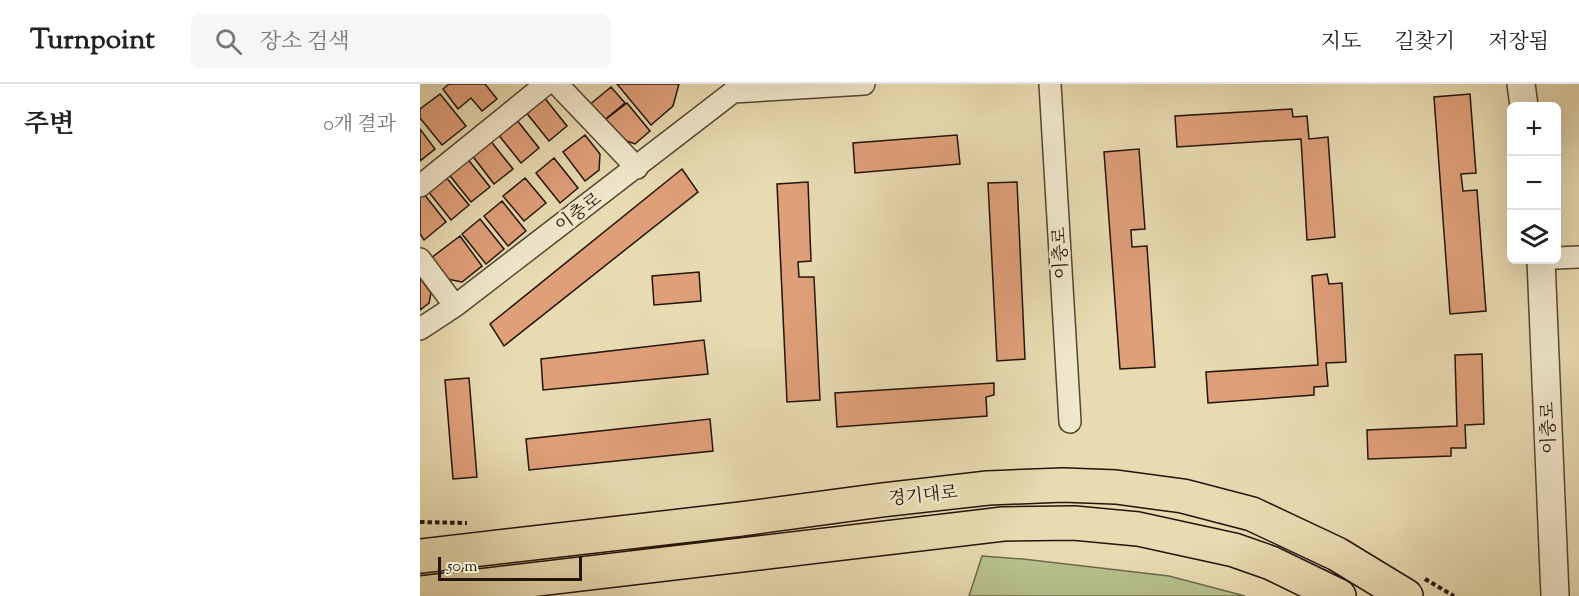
<!DOCTYPE html>
<html lang="ko">
<head>
<meta charset="utf-8">
<style>
  :root { --surface:#fff; --page:#f6f6f6; --text:#222; --muted:#767676; --line:#e0e0e0 }
  body { margin:0; font-family:"Sorts Mill Goudy","Noto Serif KR",serif; background:var(--page); color:var(--text) }
  .controls { position:absolute; right:18px; top:18px; display:grid; overflow:hidden; border-radius:9px; box-shadow:0 6px 24px #0002 }
  .controls button { width:54px; height:54px; display:grid; place-items:center; padding:0; border:0; border-bottom:2px solid var(--line); background:var(--surface); color:var(--text); font:30px sans-serif }
  .scale { position:absolute; left:18px; bottom:15px; width:144px; box-sizing:border-box; padding-left:6px; border:3px solid #231409; border-top:0; font-size:16px; line-height:21px; white-space:nowrap; color:#231409; -webkit-text-stroke:4px #f0e8cc; paint-order:stroke }
  .list { margin:0; padding:0; list-style:none }
  h2 { display:flex; justify-content:space-between; align-items:center; height:78px; margin:0; padding:0 24px; font-size:26px }
  h2 small { font-size:20px; font-weight:400; color:var(--muted) }
  .icon { flex:none; width:33px; height:33px; fill:none; stroke:currentColor; stroke-width:2; stroke-linecap:round; stroke-linejoin:round }
  .map { position:relative; flex:none; width:1159px; height:512px; overflow:hidden }
  header { display:flex; align-items:center; gap:36px; box-sizing:border-box; height:84px; padding:0 30px; background:var(--surface); border-bottom:2px solid var(--line) }
  header strong { font-size:28px }
  nav { display:flex; gap:33px; margin-inline-start:auto; font-size:21px }
  .search { width:420px; height:54px; background:var(--page); display:flex; align-items:center; gap:15px; box-sizing:border-box; padding:0 21px; border-radius:9px; color:var(--muted); font-size:22px }
  main { display:flex }
  aside { flex:1; background:var(--surface) }
  .map>svg:first-child { display:block }
  .green { fill:#b6c08c; stroke:#6c6a4a; stroke-width:1.5 }
  .building { fill:#df9f79; stroke:#231409; stroke-width:1.5 }
  .lines { fill:none; stroke-linecap:round; stroke-linejoin:round }
  .minor-casing { stroke:#544633; stroke-width:24 }
  .tertiary-casing { stroke:#544633; stroke-width:30 }
  .primary-casing { stroke:#231409; stroke-width:36 }
  .path { stroke:#231409; stroke-width:4; stroke-dasharray:4.5 3; stroke-linecap:butt }
  .minor { stroke:#f0e8cc; stroke-width:21 }
  .tertiary { stroke:#f0e8cc; stroke-width:27 }
  .primary { stroke:#e8dbb1; stroke-width:33 }
  .labels { text-anchor:middle; stroke-width:5; stroke-linejoin:round; paint-order:stroke }
  .street-label { font-size:18px; fill:#231409; stroke:#f0e8cc }
</style>
</head>
<body>
<header>
<strong>Turnpoint</strong>
<div class="search"><svg class="icon" aria-label="search" viewBox="0 0 24 24"><circle cx="10" cy="10" r="6"/><path d="M15 15l6 6"/></svg>장소 검색</div>
<nav><a>지도</a><a>길찾기</a><a>저장됨</a></nav>
</header>
<main>
<aside>
<h2>주변<small>0개 결과</small></h2>
<ul class="list">
</ul>
</aside>
<div class="map">
<svg width="1159" height="512" viewBox="0 0 1159 512">
  <rect width="100%" height="100%" fill="#e8dbb1"/>
  <filter id="stains"><feTurbulence type="fractalNoise" baseFrequency=".00333" numOctaves="4"/><feColorMatrix values="0 0 0 0 .2 0 0 0 0 .09 0 0 0 0 .02 0 0 0 .5 -.17"/></filter>
  <radialGradient id="worn" r=".72"><stop offset=".6" stop-color="#630" stop-opacity="0"/><stop offset="1" stop-color="#630" stop-opacity=".3"/></radialGradient>
  <path class="green" d="M562,472L603,475L749,492L825,512H549Z"/>
  <path class="building" d="M29,0H65L77,15L62,27L51,14L38,25L23,5Z
    M197,0H259L253,22L231,41Z
    M191,3L205,19L182,38L168,22Z
    M20,10L46,42L22,61L0,34V25Z
    M1050,10L1056,89L1041,90L1043,107L1057,106L1066,227L1030,230L1014,13Z
    M123,12L147,42L129,57L105,27Z
    M207,19L230,47L215,60L201,55L185,36Z
    M872,25L873,33L887,32L889,55L908,53L915,153L887,156L881,55L757,63L755,32Z
    M96,35L119,64L101,79L77,49Z
    M0,45L15,65L0,77Z
    M165,51L180,70L179,86L165,97L143,68Z
    M537,51L540,80L435,89L433,59Z
    M69,55L93,85L74,100L51,70Z
    M719,65L725,145L711,146L712,163L727,162L735,283L700,285L684,68Z
    M46,73L70,103L51,118L27,88Z
    M134,74L158,104L140,119L116,89Z
    M262,85L278,108L84,262L70,240Z
    M25,92L49,121L31,136L7,106Z
    M105,94L126,119L104,137L83,112Z
    M388,98L391,177L378,178L379,193H394L400,316L367,318L357,100Z
    M597,98L605,275L577,277L568,99Z
    M4,110L26,138L4,156L0,150V113Z
    M82,117L106,147L88,162L64,132Z
    M60,135L84,165L66,180L42,150Z
    M40,152L62,182L42,198L27,195L11,174Z
    M279,188L281,217L234,221L232,192Z
    M907,190L909,200L922,199L926,278L906,279L908,302L894,303V311L788,319L786,288L898,281L892,192Z
    M0,194L11,209L9,219L0,226Z
    M284,256L288,290L123,306L121,275Z
    M1062,270L1064,340L1045,341L1046,364H1031V372L948,375L947,346L1037,342L1035,271Z
    M49,294L57,393L33,395L25,296Z
    M574,299V311L566,313L567,332L417,343L415,309Z
    M290,335L293,367L109,386L106,355Z"/>
  <g class="lines">
    <defs>
      <path id="minor" d="M137,0L217,84
        M630,0L650,338
        M0,102L126,0
        M1136,174L1159,173
        M0,175L35,222
        M0,245L35,222L313,8L444,0"/>
      <path id="tertiary" d="M1101,0L1104,22
        M1121,176L1135,512"/>
      <path id="primary" d="M0,472L321,435L462,416L568,404L643,401L696,403L763,412L832,430L917,470L986,512
        M0,509L583,440L654,439L718,445L814,466L851,479L919,512"/>
    </defs>
    <use href="#minor" class="minor-casing"/>
    <use href="#tertiary" class="tertiary-casing"/>
    <use href="#primary" class="primary-casing"/>
    <path class="path" d="M0,438L47,439
      M1005,495L1034,512"/>
    <use href="#minor" class="minor"/>
    <use href="#tertiary" class="tertiary"/>
    <use href="#primary" class="primary"/>
  </g>
  <g class="labels">
    <g class="street-label">
      <text transform="translate(158 128) rotate(-37)" y="6">이충로</text>
      <text transform="translate(640 169) rotate(-93)" y="6">이충로</text>
      <text transform="translate(1128 344) rotate(-92)" y="6">이충로</text>
      <text transform="translate(503 411) rotate(-6)" y="6">경기대로</text>
    </g>
  </g>
  <rect width="100%" height="100%" filter="url(#stains)"/>
  <rect width="100%" height="100%" fill="url(#worn)"/>
</svg>
<div class="controls">
<button>+</button>
<button>−</button>
<button><svg class="icon" aria-label="layers" viewBox="0 0 24 24"><path d="M12 4l9 5-9 5-9-5zM3 14l9 5 9-5"/></svg></button>
</div>
<div class="scale">50 m</div>
</div>
</main>
</body>
</html>
